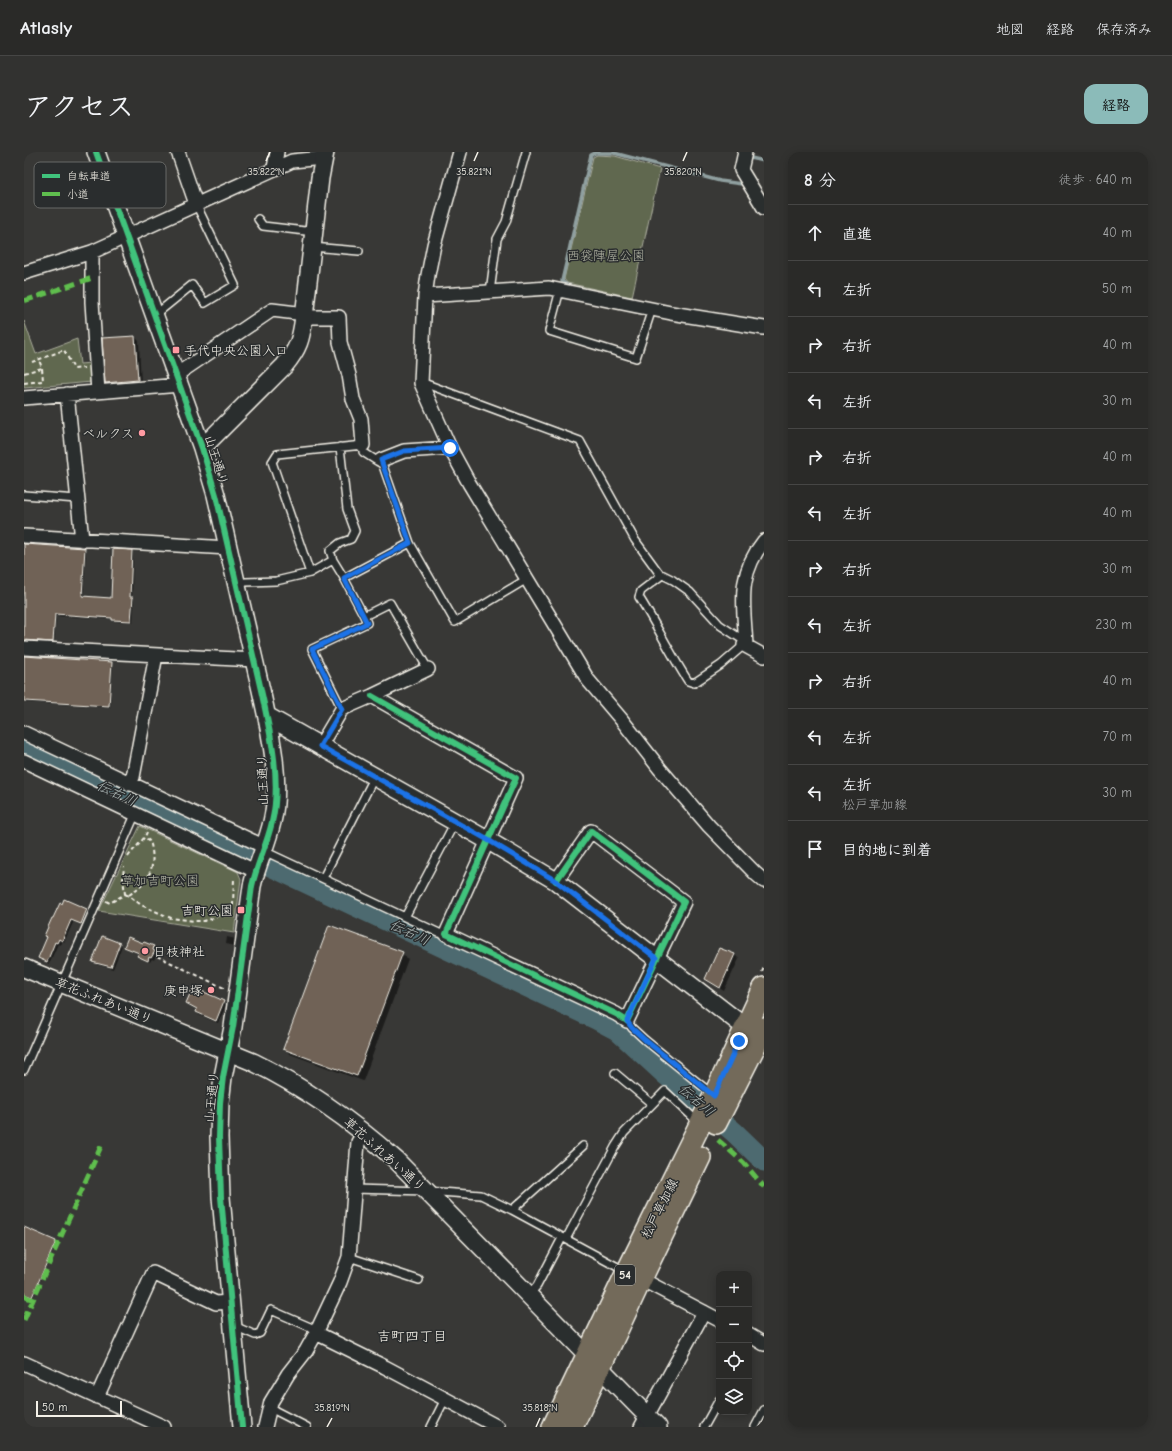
<!DOCTYPE html>
<html lang="ja">
<head>
<meta charset="utf-8">
<style>
  :root { --surface:#2a2a28; --page:#323230; --text:#f1f3f6; --muted:#a5a7a8; --line:#464645; --accent:#8bbbb9 }
  body { margin:0; font-family:"Comic Neue","Klee One",sans-serif; background:var(--page); color:var(--text) }
  .controls { position:absolute; right:12px; bottom:12px; display:grid; overflow:hidden; border-radius:8px; box-shadow:0 2px 10px #0003 }
  .controls button { width:36px; height:36px; display:grid; place-items:center; padding:0; border:0; border-bottom:1px solid var(--line); background:var(--surface); color:var(--text); font:20px sans-serif }
  .scale { position:absolute; left:12px; bottom:10px; width:86px; box-sizing:border-box; padding-left:4px; border:2px solid #f4f1e8; border-top:0; font-size:11px; line-height:14px; white-space:nowrap; color:#f4f1e8; -webkit-text-stroke:3px #2a2d2e; paint-order:stroke }
  .stop { position:absolute; width:12px; height:12px; margin:-9px; border:3px solid #1a73e8; border-radius:50%; background:#fff }
  .stop.end { background:#1a73e8; border-color:#fff; box-shadow:0 1px 4px #0008 }
  .list { margin:0; padding:0; list-style:none }
  h2 { display:flex; justify-content:space-between; align-items:center; height:52px; margin:0; padding:0 16px; font-size:17px }
  h2 small { font-size:13px; font-weight:400; color:var(--muted) }
  .list li { display:grid; grid-template-columns:26px 1fr auto; gap:12px; align-items:center; box-sizing:border-box; height:56px; padding:0 16px; border-top:1px solid var(--line) }
  .list b { display:block; font-size:15px; white-space:nowrap }
  .list p { margin:0; font-size:13px; white-space:nowrap; color:var(--muted) }
  .list em { font-size:13px; font-style:normal; color:var(--muted) }
  .icon { flex:none; width:22px; height:22px; fill:none; stroke:currentColor; stroke-width:2; stroke-linecap:round; stroke-linejoin:round }
  .map { position:relative; flex:none; width:740px; height:1275px; overflow:hidden; border-radius:12px }
  header { display:flex; align-items:center; gap:24px; box-sizing:border-box; height:56px; padding:0 20px; background:var(--surface); border-bottom:1px solid var(--line) }
  header strong { font-size:19px }
  nav { display:flex; gap:22px; margin-inline-start:auto; font-size:14px }
  .intro { display:flex; align-items:center; justify-content:space-between; box-sizing:border-box; height:96px; padding:0 24px }
  h1 { margin:0; font-size:28px }
  .button { padding:10px 18px; border-radius:12px; background:var(--accent); color:#111; font-size:14px; font-weight:700 }
  main { display:flex; gap:24px; padding:0 24px }
  aside { flex:1; background:var(--surface); border-radius:12px; box-shadow:0 2px 10px #0003 }
  .map>svg:first-child { display:block }
  .green { fill:#60684f; stroke:#aaac9c }
  .shadow { fill:#0007 }
  .lines { fill:none; stroke-linecap:round; stroke-linejoin:round }
  .stream { stroke:#90a0a0; stroke-width:3.5 }
  .river { stroke:#4d6a70; stroke-width:21 }
  .building { fill:#706256; stroke:#f4f1e8 }
  .service-casing { stroke:#f4f1e8; stroke-width:10 }
  .minor-casing { stroke:#f4f1e8; stroke-width:16 }
  .tertiary-casing { stroke:#f4f1e8; stroke-width:20 }
  .primary-casing { stroke:#f4f1e8; stroke-width:24 }
  .path { stroke:#f4f1e8; stroke-width:2; stroke-dasharray:4 3; stroke-linecap:butt }
  .service { stroke:#2a2d2e; stroke-width:7 }
  .minor { stroke:#2a2d2e; stroke-width:13 }
  .tertiary { stroke:#2a2d2e; stroke-width:17 }
  .primary { stroke:#736b5a; stroke-width:21 }
  .quiet { stroke:#5fbe4e; stroke-width:5; stroke-dasharray:10 5; stroke-linecap:butt }
  .cycleway-casing { stroke:#2a2d2e; stroke-width:8 }
  .cycleway { stroke:#40c37c; stroke-width:6 }
  .route { stroke:#1a73e8; stroke-width:5 }
  .ticks { fill:none; stroke:#f4f1e8; stroke-width:1.5 }
  .poi-dot { fill:#ff9aa2; stroke:#2a2d2e; stroke-width:1.5 }
  .labels { text-anchor:middle; stroke-width:3; stroke-linejoin:round; paint-order:stroke }
  .shield { fill:#2a2d2e; stroke:#b7b6b0; stroke-width:1 }
  .shield-label { font-size:12px; font-weight:bold; fill:#f4f1e8 }
  .park-label { font-size:13px; fill:#b1b3a3; stroke:#2a2d2e }
  .poi-label { font-size:13px; fill:#f4f1e8; stroke:#2a2d2e; text-anchor:end }
  .street-label { font-size:13px; fill:#f4f1e8; stroke:#2a2d2e }
  .water-label { font-size:14px; font-style:italic; fill:#a9b4b2; stroke:#2a2d2e }
  .neighbourhood-label { font-size:14px; fill:#f4f1e8; stroke:#2a2d2e }
  .key { fill:#2a2d2e; stroke:#676866; stroke-width:1 }
  .key-label { font-size:11px; fill:#f4f1e8 }
  .ticks-label { font-size:10px; text-anchor:middle; fill:#f4f1e8; stroke:#2a2d2e; stroke-width:3; stroke-linejoin:round; paint-order:stroke }
</style>
</head>
<body>
<header>
<strong>Atlasly</strong>
<nav><a>地図</a><a>経路</a><a>保存済み</a></nav>
</header>
<div class="intro"><h1>アクセス</h1><a class="button">経路</a></div>
<main>
<div class="map">
<svg width="740" height="1275" viewBox="0 0 740 1275">
  <rect width="100%" height="100%" fill="#383836"/>
  <filter id="ink" filterUnits="userSpaceOnUse"><feTurbulence type="fractalNoise" baseFrequency=".025" numOctaves="2"/><feDisplacementMap in="SourceGraphic" scale="8" xChannelSelector="R" yChannelSelector="G"/><feConvolveMatrix kernelMatrix="1 2 1 2 8 2 1 2 1" color-interpolation-filters="sRGB"/></filter>
  <g filter="url(#ink)">
    <path class="green" d="M573,3L591,4L636,17L608,145L543,131L540,127L569,5Z
      M0,169L12,202L53,187L56,212L67,211L68,230L0,236Z
      M116,674L214,720L217,727L210,781L75,759Z"/>
    <path class="shadow" d="M111,185L115,189L117,232L86,234L82,230Z
      M0,393L60,397L62,399L59,446L88,447L108,399L109,401L108,446L110,448L109,470L90,469L88,467L32,464L30,491L0,490Z
      M0,504L87,511L88,512L86,555L0,550Z
      M41,748L63,758L65,761L60,774L50,769L40,790L38,789L36,793L34,792L25,812L15,806L23,786L21,784Z
      M203,785L212,787L210,794L202,792Z
      M95,792L98,794L89,817L72,812L69,809Z
      M101,795H130L132,797L131,800L133,802L130,808L128,807L126,810L117,806L114,804L115,802L104,797Z
      M696,797L711,803L715,807L700,839L686,831L682,827Z
      M378,801L384,807L339,929L266,902L260,897Z
      M199,850L202,853L194,871L175,863L173,860L174,858L163,851Z
      M0,1076L32,1090L9,1146L0,1142Z"/>
    <g class="lines">
      <path class="stream" d="M727,6L740,9
        M546,134L543,133L538,129L567,3L571,1H590L696,29L718,32"/>
      <path class="river" d="M0,597L225,704L572,867L593,878L642,923L710,980L740,1009"/>
    </g>
    <path class="building" d="M111,184L114,228L81,231L78,186Z
      M0,392L61,396L58,444L87,446L89,397L108,398L106,445H109L107,469L88,468V466L31,462L29,490L0,488Z
      M0,504L88,510L85,554L0,549Z
      M40,747L63,757L57,772L47,768L38,789L35,787L33,791L31,790L23,810L14,806L23,785L20,784L28,766H29L36,751L38,752Z
      M305,773L379,800L333,924L259,897Z
      M78,784L96,791L87,815L68,810Z
      M104,785L119,791L120,790L130,794L129,798L131,799L127,806L125,805L124,809L113,804L115,801L100,795Z
      M695,796L711,802L696,836L681,827Z
      M169,835L200,849L192,869L172,860L173,857L162,851Z
      M0,1075L32,1089L8,1145L0,1142Z"/>
    <g class="lines">
      <defs>
        <path id="service" d="M234,67L239,74L290,80
          M288,95L335,99
          M536,138L525,179L612,206L628,157
          M466,140L473,87L482,70L502,0
          M131,163L168,133L181,151L211,133L172,52
          M397,230L556,289L611,388L635,421L649,428L666,440L696,473L722,490
          M0,343L53,347
          M309,408L306,399L316,391L327,387L331,379L323,357L316,295
          M286,421L248,310L253,302L339,293V300L353,309L357,308L386,391
          M638,423L617,439L615,445C632,472 646,501 664,529L670,531L697,513L720,493
          M320,426L340,464
          M212,432L222,430L252,429L286,421L309,408L320,426L386,391L431,470L503,427
          M318,557L288,497L343,471L340,464L366,451L404,517
          M240,699L415,781L422,782
          M299,726L351,624
          M381,765L431,670
          M603,869L608,876L621,888L688,942
          M0,918L111,663
          M591,921L628,952
          M330,1037L402,1039L457,1043L488,1058L601,1119
          M488,1058L559,994
          M542,1087L591,995L600,981L641,939L675,971
          M325,1105L395,1128
          M505,1143L513,1134L538,1086
          M209,1176H215L231,1183L236,1181L247,1158L286,1175L292,1181
          M246,1256L283,1275
          M407,1275L421,1247
          M680,1275L695,1248
          M731,1275L740,1258"/>
        <path id="minor" d="M154,0L172,52
          M436,0L410,93L404,123L401,144L397,231L426,296L445,331L564,528L597,567L636,617L685,674L732,722L740,729
          M721,0L717,18L740,56
          M250,16L253,0
          M68,100V150L74,240
          M0,121L68,100L268,9L299,6
          M401,144L525,136L647,161L740,176
          M280,165H315L316,190L325,223L329,247L337,267L339,293
          M152,223L248,158L281,162
          M43,242L58,388
          M0,246L156,233
          M357,308L380,299L426,296
          M0,384L204,396
          M720,493L740,504
          M722,494C720,453 712,424 740,389
          M0,496L231,508
          M348,544L492,626L422,782L592,862L603,869L660,750L567,679L532,729
          M0,581L241,695
          M296,594L318,557L348,544L404,517
          M0,609L231,719
          M106,632L109,625L132,503
          M617,1127L695,1168
          M292,1181L361,1215L474,1275
          M725,1183L740,1192
          M0,1211L140,1275
          M73,1245L129,1121L192,1151L206,1150
          M241,1275L247,1250L264,1222L282,1199L292,1181L316,1130L325,1105L334,990L341,981
          M617,1275L680,1160"/>
        <path id="tertiary" d="M72,0L178,296L192,343L237,538C246,579 258,629 248,670C243,692 233,712 228,734L209,875L199,925L196,951L195,985L197,1045L218,1275
          M178,296L260,214C275,196 277,187 280,165L296,26L301,0
          M243,564L463,688L532,729L704,862L713,869L734,879
          M0,816L229,910C282,936 328,969 372,1008L634,1275"/>
        <path id="primary" d="M692,971L740,876
          M529,1275L603,1120L690,944L740,836
          M548,1275L617,1127L676,1005"/>
      </defs>
      <use href="#service" class="service-casing"/>
      <use href="#minor" class="minor-casing"/>
      <use href="#tertiary" class="tertiary-casing"/>
      <use href="#primary" class="primary-casing"/>
      <path class="path" d="M8,210L40,198L50,217L60,216
        M0,221L18,216
        M0,231L19,229L18,216L15,208
        M104,705C110,696 119,690 123,680
        M101,742L107,745L117,753L147,766L171,769H180L187,767L203,759L209,753L210,726
        M105,743C122,731 131,720 128,698C127,692 127,688 120,686
        M82,749L86,751L101,742L99,726L100,714
        M133,804L200,836
        M738,820L740,815"/>
      <use href="#service" class="service"/>
      <use href="#minor" class="minor"/>
      <use href="#tertiary" class="tertiary"/>
      <use href="#primary" class="primary"/>
      <path class="quiet" d="M0,149L68,126
        M694,988L720,1011L740,1035
        M0,1144L9,1148
        M0,1168L78,992"/>
      <defs>
        <path id="cycleway" d="M72,0L178,296L192,343L237,538C246,579 258,629 248,670C243,692 233,712 228,734L209,875L199,925L196,951L195,985L197,1045L218,1275
          M348,544L492,626L422,782L592,862L603,869L660,750L567,679L532,729"/>
      </defs>
      <use href="#cycleway" class="cycleway-casing"/>
      <use href="#cycleway" class="cycleway"/>
    </g>
  </g>
  <g class="lines" filter="url(#ink)">
    <path class="route" d="M426,296L380,299L357,308L386,391L320,426L343,471L288,497L318,557L296,594L464,688L532,729L632,806L603,869L608,876L621,888L690,944L715,889"/>
  </g>
  <path class="ticks" d="M242,9L246,0M450,9L454,0M659,9L663,0M303,1275L308,1266M512,1275L516,1266"/>
  <g class="poi-dot">
    <rect x="148" y="194" width="8" height="8" rx="2"/>
    <circle cx="118" cy="281" r="4"/>
    <rect x="213" y="754" width="8" height="8" rx="2"/>
    <circle cx="121" cy="799" r="4"/>
    <circle cx="187" cy="838" r="4"/>
  </g>
  <g class="labels">
    <rect class="shield" x="591" y="1113" width="20" height="20" rx="3"/>
    <g class="shield-label">
      <text x="601" y="1127">54</text>
    </g>
    <g class="park-label">
      <text x="582" y="108">西袋陣屋公園</text>
      <text x="136" y="733">草加吉町公園</text>
    </g>
    <g class="poi-label">
      <text x="160" y="203" text-anchor="start">手代中央公園入口</text>
      <text x="110" y="286">ベルクス</text>
      <text x="209" y="763">吉町公園</text>
      <text x="129" y="804" text-anchor="start">日枝神社</text>
      <text x="179" y="843">庚申塚</text>
    </g>
    <g class="street-label">
      <text transform="translate(193 308) rotate(73)" y="5">山王通り</text>
      <text transform="translate(238 628) rotate(-92)" y="5">山王通り</text>
      <text transform="translate(80 848) rotate(22)" y="5">草花ふれあい通り</text>
      <text transform="translate(187 945) rotate(-84)" y="5">山王通り</text>
      <text transform="translate(361 1002) rotate(42)" y="5">草花ふれあい通り</text>
      <text transform="translate(635 1056) rotate(-63)" y="5">松戸草加線</text>
    </g>
    <g class="water-label">
      <text transform="translate(93 641) rotate(25)" y="5">伝右川</text>
      <text transform="translate(386 780) rotate(25)" y="5">伝右川</text>
      <text transform="translate(673 948) rotate(41)" y="5">伝右川</text>
    </g>
    <g class="neighbourhood-label">
      <text x="388" y="1189">吉町四丁目</text>
    </g>
  </g>
  <rect x="10" y="10" width="132" height="46" rx="6" class="key"/>
  <rect x="18" y="22" width="18" height="4" fill="#40c37c"/>
  <rect x="18" y="40" width="18" height="4" fill="#5fbe4e"/>
  <g class="key-label">
    <text x="43" y="28">自転車道</text>
    <text x="43" y="46">小道</text>
  </g>
  <g class="ticks-label">
    <text x="450" y="23">35.821°N</text>
    <text x="659" y="23">35.820°N</text>
    <text x="242" y="23">35.822°N</text>
    <text x="308" y="1259">35.819°N</text>
    <text x="516" y="1259">35.818°N</text>
  </g>
</svg>
<div class="controls">
<button>+</button>
<button>−</button>
<button><svg class="icon" aria-label="locate" viewBox="0 0 24 24"><circle cx="12" cy="12" r="6"/><path d="M12 2v4M12 18v4M2 12h4M18 12h4"/></svg></button>
<button><svg class="icon" aria-label="layers" viewBox="0 0 24 24"><path d="M12 4l9 5-9 5-9-5zM3 14l9 5 9-5"/></svg></button>
</div>
<div class="scale">50 m</div>
<div class="stop" style="left:426px;top:296px"></div>
<div class="stop end" style="left:715px;top:889px"></div>
</div>
<aside>
<h2>8 分<small>徒歩 · 640 m</small></h2>
<ul class="list">
<li><svg class="icon" aria-label="ahead" viewBox="0 0 24 24"><path d="M12 20V5M6 11l6-6 6 6"/></svg><div><b>直進</b></div><em>40 m</em></li>
<li><svg class="icon" aria-label="left" viewBox="0 0 24 24"><path d="M17 20v-9H6M10 6l-5 5 5 5"/></svg><div><b>左折</b></div><em>50 m</em></li>
<li><svg class="icon" aria-label="right" viewBox="0 0 24 24"><path d="M7 20v-9h11M14 6l5 5-5 5"/></svg><div><b>右折</b></div><em>40 m</em></li>
<li><svg class="icon" aria-label="left" viewBox="0 0 24 24"><path d="M17 20v-9H6M10 6l-5 5 5 5"/></svg><div><b>左折</b></div><em>30 m</em></li>
<li><svg class="icon" aria-label="right" viewBox="0 0 24 24"><path d="M7 20v-9h11M14 6l5 5-5 5"/></svg><div><b>右折</b></div><em>40 m</em></li>
<li><svg class="icon" aria-label="left" viewBox="0 0 24 24"><path d="M17 20v-9H6M10 6l-5 5 5 5"/></svg><div><b>左折</b></div><em>40 m</em></li>
<li><svg class="icon" aria-label="right" viewBox="0 0 24 24"><path d="M7 20v-9h11M14 6l5 5-5 5"/></svg><div><b>右折</b></div><em>30 m</em></li>
<li><svg class="icon" aria-label="left" viewBox="0 0 24 24"><path d="M17 20v-9H6M10 6l-5 5 5 5"/></svg><div><b>左折</b></div><em>230 m</em></li>
<li><svg class="icon" aria-label="right" viewBox="0 0 24 24"><path d="M7 20v-9h11M14 6l5 5-5 5"/></svg><div><b>右折</b></div><em>40 m</em></li>
<li><svg class="icon" aria-label="left" viewBox="0 0 24 24"><path d="M17 20v-9H6M10 6l-5 5 5 5"/></svg><div><b>左折</b></div><em>70 m</em></li>
<li><svg class="icon" aria-label="left" viewBox="0 0 24 24"><path d="M17 20v-9H6M10 6l-5 5 5 5"/></svg><div><b>左折</b><p>松戸草加線</p></div><em>30 m</em></li>
<li><svg class="icon" aria-label="arrive" viewBox="0 0 24 24"><path d="M6 21V4h12l-3 4 3 4H6"/></svg><div><b>目的地に到着</b></div></li>
</ul>
</aside>
</main>
</body>
</html>
